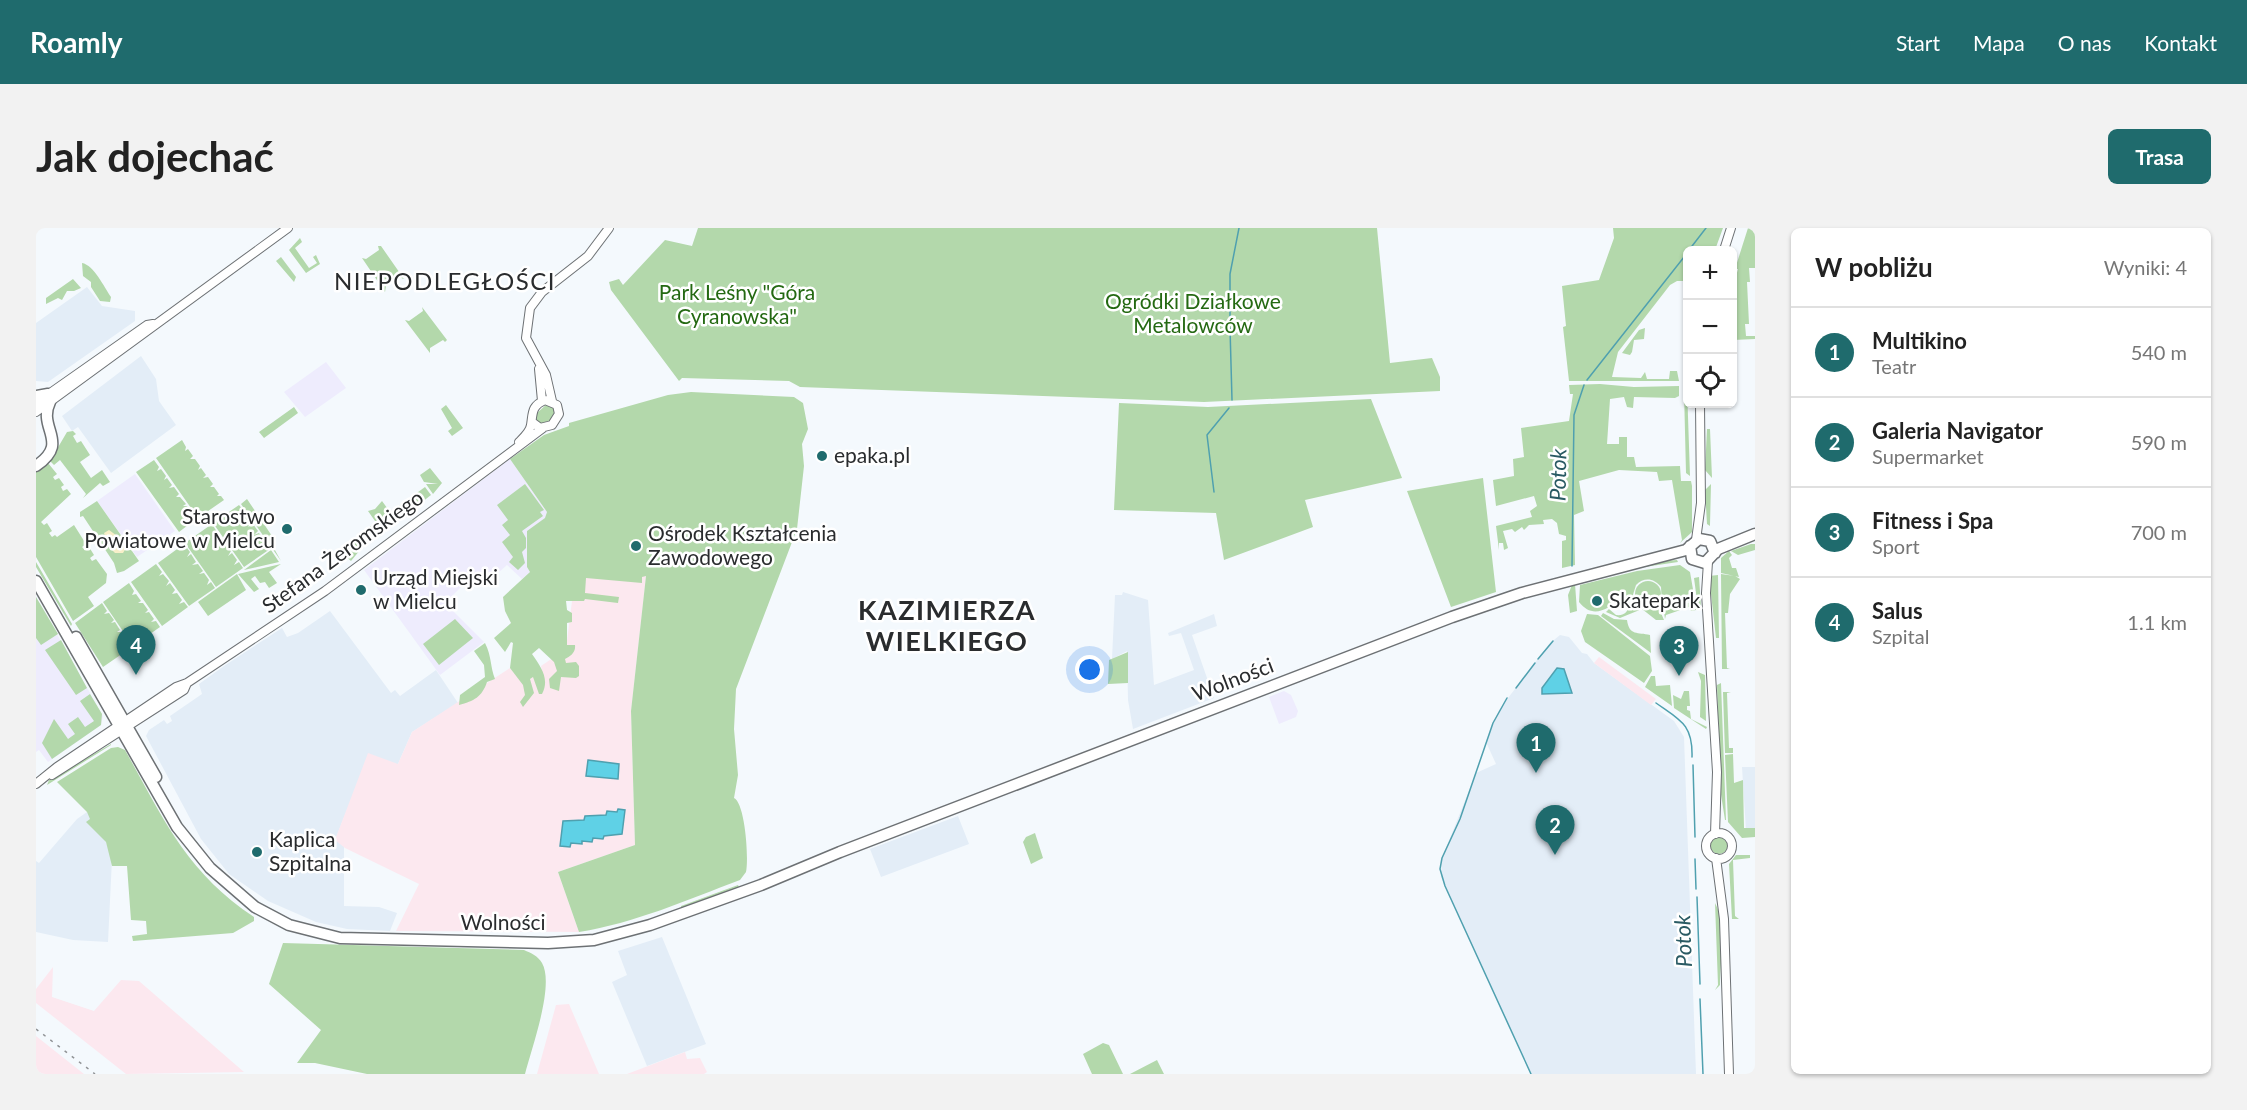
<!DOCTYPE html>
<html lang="pl">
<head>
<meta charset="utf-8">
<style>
  :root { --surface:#fff; --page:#f2f2f2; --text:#222; --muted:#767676; --line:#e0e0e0; --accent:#1f6b6d }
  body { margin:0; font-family:Lato,sans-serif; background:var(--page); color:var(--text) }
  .controls { position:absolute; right:18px; top:18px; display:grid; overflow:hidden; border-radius:9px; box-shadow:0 2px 4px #0004 }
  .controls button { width:54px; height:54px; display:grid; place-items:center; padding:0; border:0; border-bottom:2px solid var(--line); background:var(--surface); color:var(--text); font:30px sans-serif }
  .you { position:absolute; left:1054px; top:442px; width:21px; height:21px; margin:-15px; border:4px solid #fff; border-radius:50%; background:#1a73e8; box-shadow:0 0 0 9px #1a73e833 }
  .badge { display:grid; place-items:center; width:39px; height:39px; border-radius:50%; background:var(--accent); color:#fff; font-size:20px; font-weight:700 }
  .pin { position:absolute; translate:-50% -50px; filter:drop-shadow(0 2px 3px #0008) }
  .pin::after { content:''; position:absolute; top:32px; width:21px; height:18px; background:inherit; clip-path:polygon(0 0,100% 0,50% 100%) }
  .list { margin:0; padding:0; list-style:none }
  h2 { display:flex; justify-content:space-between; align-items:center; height:78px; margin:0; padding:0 24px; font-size:26px }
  h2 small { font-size:20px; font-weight:400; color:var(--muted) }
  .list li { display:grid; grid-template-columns:39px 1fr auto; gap:18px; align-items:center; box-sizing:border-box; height:90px; padding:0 24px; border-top:2px solid var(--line) }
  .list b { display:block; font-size:22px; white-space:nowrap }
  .list p { margin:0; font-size:20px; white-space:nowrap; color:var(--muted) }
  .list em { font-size:20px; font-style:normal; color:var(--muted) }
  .icon { flex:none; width:33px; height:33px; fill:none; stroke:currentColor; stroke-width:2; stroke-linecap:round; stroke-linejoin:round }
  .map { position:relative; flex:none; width:1719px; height:846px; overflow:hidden; border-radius:9px }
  header { display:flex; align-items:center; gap:36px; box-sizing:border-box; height:84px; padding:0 30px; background:var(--accent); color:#fff }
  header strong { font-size:28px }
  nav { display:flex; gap:33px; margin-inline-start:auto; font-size:21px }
  .intro { display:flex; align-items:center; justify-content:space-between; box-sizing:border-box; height:144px; padding:0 36px }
  h1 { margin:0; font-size:42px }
  .button { padding:15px 27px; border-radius:9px; background:var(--accent); color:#fff; font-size:21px; font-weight:700 }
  main { display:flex; gap:36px; padding:0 36px }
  aside { flex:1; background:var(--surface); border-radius:9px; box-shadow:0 2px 4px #0004 }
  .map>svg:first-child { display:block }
  .built { fill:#e3edf7 }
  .industrial { fill:#fce8ef }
  .education { fill:#eeecfd }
  .green { fill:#b3d8ab }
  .sand { fill:#f8efc9 }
  .water { fill:#5fd1e6; stroke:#4fa0af; stroke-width:1.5 }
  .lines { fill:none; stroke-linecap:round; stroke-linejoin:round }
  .stream { stroke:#4fa0af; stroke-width:1.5 }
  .minor-casing { stroke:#6d7174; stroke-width:10 }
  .major-casing { stroke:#6d7174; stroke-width:13 }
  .minor { stroke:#fff; stroke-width:8 }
  .major { stroke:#fff; stroke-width:10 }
  .rail { stroke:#909396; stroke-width:1.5; stroke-dasharray:3 6; stroke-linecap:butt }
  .poi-dot { fill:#1f6b6d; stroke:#fff; stroke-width:2 }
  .labels { text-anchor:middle; stroke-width:5; stroke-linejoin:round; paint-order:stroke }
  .park-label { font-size:21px; fill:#246912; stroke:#fff }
  .poi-label { font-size:21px; fill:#2a2c2e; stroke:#fff; text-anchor:start }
  .street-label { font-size:21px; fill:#2a2c2e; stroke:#fff }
  .water-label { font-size:22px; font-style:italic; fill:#295a63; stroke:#fff }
  .quarter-label { font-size:24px; letter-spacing:1.5px; fill:#2a2c2e; stroke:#fff }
  .district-label { font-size:27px; font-weight:bold; letter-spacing:1.5px; fill:#2a2c2e; stroke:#fff }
</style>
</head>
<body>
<header>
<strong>Roamly</strong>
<nav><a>Start</a><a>Mapa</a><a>O nas</a><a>Kontakt</a></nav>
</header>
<div class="intro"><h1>Jak dojechać</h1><a class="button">Trasa</a></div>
<main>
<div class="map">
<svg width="1719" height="846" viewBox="0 0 1719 846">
  <rect width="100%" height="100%" fill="#f4f9fd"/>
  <path class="built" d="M51,59L66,78L99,83V93L12,154L0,153V95Z
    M105,128L120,151L123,173L140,197L75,245L42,199L36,203L26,188Z
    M1087,364L1112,372L1118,457L1158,442L1145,405L1133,408L1132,405L1178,386L1181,398L1156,407L1178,470L1097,501L1092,472L1091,423L1076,431L1079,367H1086Z
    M294,383L355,465L359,462L364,468L400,442L422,475L376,504L362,536L315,572L299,612L308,617V678L343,679L361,685L354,703L311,701L280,694L232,673L193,646L165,611L110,508L113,502L128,492L131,496L136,493L134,488L166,466L163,456L188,438L246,400L251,409L262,405Z
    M1524,407L1533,409L1546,425L1551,426L1558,435L1638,493L1648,509L1660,846H1495L1405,649L1406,630L1440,545L1460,536L1450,514L1463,482L1513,416Z
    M1706,539H1719V602H1710Z
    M51,584L70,614L76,631L72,714L37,712L0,704V633L3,635L41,591Z
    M922,588L933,616L845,649L834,621Z
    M626,709L670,816L611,838L576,754L591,747L582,723Z"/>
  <path class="industrial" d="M610,348L595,483L599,617L522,644L543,704L360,703L383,656L309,620L299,612L332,525L362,536L376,504L474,440L487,456L506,442L505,438L530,421L539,349Z
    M1563,429L1620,471L1615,477L1558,435Z
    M17,739L16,769L58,783L85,752L103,753L208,844L90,846L0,775V761Z
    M533,776L563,846H501L520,777Z
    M0,808L48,846H0Z
    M649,824L651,831L664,830L671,844L668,846H591Z"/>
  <path class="education" d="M290,134L310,160L269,189L248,164Z
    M474,231L511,284L510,290L491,303V339L494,344L486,351L471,337L453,353L445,345H439L409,375L448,414L404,447L328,342Z
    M99,246L139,303L101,329L61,273Z
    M0,369L67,488L65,497L12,534L3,522L0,524Z
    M1248,463L1255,467L1262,483L1260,489L1243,496L1233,469Z"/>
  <path class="green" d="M662,0H1341L1354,135L1396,130L1404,149V163L1168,174L764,159L753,153L646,150L643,153L575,62L573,54L583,51L587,57L629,12L656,18Z
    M1577,0H1687L1679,22H1652L1651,53H1641L1634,57L1582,124L1576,149L1605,150L1609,144L1611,151H1633L1634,143H1641L1643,153H1533L1527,99L1530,98L1526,58L1563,52L1578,10Z
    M1712,0H1719V40H1713L1714,54H1711L1713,96H1709L1710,108H1719V111L1697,112V59L1702,41H1699Z
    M264,10L266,14L259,20L273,40L281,35L277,29L280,27L284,36L270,45L253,22Z
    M342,18H345L368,51L363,49L350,58L349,64L326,30L330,31L343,22Z
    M245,29L260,49L258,54L240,33Z
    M46,35C58,37 68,59 75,69L74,74L64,73L55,59V54L47,48Z
    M37,51L45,60L38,63H31L26,72L22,70L10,76V70Z
    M386,79L411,112L409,114L407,112L394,120V125L369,92L373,93L387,83Z
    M1651,96L1652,153H1651L1648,148Z
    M1609,100L1608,111L1598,112L1596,124L1594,127L1586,125L1603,102Z
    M1564,156L1598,159L1643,158V168L1639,170L1598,169L1597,180L1591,179L1588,169L1574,171L1571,216H1583V209H1591V229H1598L1600,239L1644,238L1645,253H1655L1656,258V304L1644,315L1646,312L1636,252L1623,253L1621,244L1583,242L1543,253L1548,283L1538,287L1539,337L1526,340V313L1530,312V308L1523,306L1521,295L1516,291L1507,292L1508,296L1493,297L1488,302L1486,299L1479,304L1476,301L1467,303L1472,320L1468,322L1467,315H1463V322L1460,298L1496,289L1494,283L1501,278L1498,268L1460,278L1457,252L1478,248L1477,231L1488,229L1485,200L1533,193L1537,166H1534L1533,157Z
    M1651,159L1654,248L1650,245L1648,163Z
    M655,164L758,169L767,175L772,201L766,216L768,238L761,301L700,461L698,501L702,547L698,570C709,575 713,630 710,644L704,652C651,672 599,695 543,704L522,644L599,617L595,483L610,348L606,349V355L550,350L549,365L583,369L582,375L549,371L548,373H530L531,382L536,385V394L531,395V417H539C540,425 534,428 529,431L530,435L540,434L543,438V448L540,450L525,449L523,463L514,460L513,451L521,443L518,434L503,420L496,426C505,439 514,451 506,466H503L497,449L494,451L498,465L487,479L484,474L489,467L487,457L474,440L477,415L475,414L469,424L458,410L475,395L469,383L467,369L494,344L491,339V303L509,290L511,284L474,231L508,207L533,198V195L632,167Z
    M1335,171L1366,250L1269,272L1277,299L1188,332L1180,285L1078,282L1083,175L1172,179Z
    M511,176L518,179L519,186L513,193L503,196L500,192L501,185Z
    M410,177L427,200L416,208L412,203L416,200L405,181Z
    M258,179L262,185L228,210L223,204Z
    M1671,201H1674L1676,250L1669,242Z
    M37,203L40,206L37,208L41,215L45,213L54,227L44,234L55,250L66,242L74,254L67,258L64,255L47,270L50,266L24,232L18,237L14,233L31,204Z
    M146,212L150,219L149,223L152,221L157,228L154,231H159L164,238L162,242L165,240L170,247L167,250L172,249L177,256L174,259H178L183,266L181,268H185L188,272L162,290L120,230Z
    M118,232L123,239L121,243L125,241L130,248L128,252L131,250L136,257L133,260L138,259L143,266L140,269H144L150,276L147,278H151L156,285L153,288L158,287L160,291L143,304L100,244Z
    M12,235L21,246L17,249L19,252L23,250L28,257L25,259L27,263L31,261L35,266L5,294L8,297L11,295L16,303L13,305L16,309L19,307L21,309L38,297L50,316L46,319L49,322L53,319L58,327L54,330L56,333L60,331L71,346L70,355L52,369L58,378L37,393L0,329V243Z
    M394,240L406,255L397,266L390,256H402L388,254L384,247Z
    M1447,250L1460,364L1415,379L1371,263Z
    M489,256L508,282L504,284L507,288L486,303L490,310V320L486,324L489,335L482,342L473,334L477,329L466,314L474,307L466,297L472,292L461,277Z
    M1675,256L1674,297V298L1671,296L1669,262Z
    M389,259L395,267L362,293L356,283Z
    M211,271L238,311L235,315L245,333L205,276Z
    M61,273L103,333L88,343L81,345L78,335L47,288L44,289V284Z
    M346,273L357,288L348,294L339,293L332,283L339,281Z
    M203,277L209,284L205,289L210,287L215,294L212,299L217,296L222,303L218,307L223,305L229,313L225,316L230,315L234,321L208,339L177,295Z
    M339,295L349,297L352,301L329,316L315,333L307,326L310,324L308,321L305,323V320Z
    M176,296L181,304L178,309L183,307L188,314L185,318L189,316L195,323L192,328L196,325L201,332L198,337L203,334L207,340L180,359L149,315Z
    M148,316L154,324L151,329L155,326L160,334L156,337L162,336L167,343L163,346L168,345L173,352L171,357L175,354L179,360L153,378L122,335Z
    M1715,316H1719V322L1702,327L1695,323Z
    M235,322L243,334L208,342Z
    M1693,323L1696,327L1693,330L1696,340H1700L1703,349L1685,345V330Z
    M1641,332L1642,334L1595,341L1539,356L1541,383L1534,385L1532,367L1536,357L1627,333Z
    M0,334L36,396L35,398L0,339Z
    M120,336L126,344L123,348L127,346L133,353L130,358L134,355L139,362L136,366L141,365L146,372L143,376L148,374L152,379L126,398L95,354Z
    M245,336L233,344L241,355L233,360L229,354L224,355L219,348L215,351L223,361L218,364L202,346Z
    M1644,337L1654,344L1659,373L1626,376L1625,359C1618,350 1608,349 1600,357L1595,373L1581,368L1576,372L1573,379C1561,386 1552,385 1543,374L1544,357L1601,343Z
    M201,346L210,362L172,388L162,374Z
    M1685,346L1699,348L1704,351L1694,366L1692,385H1689L1691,440L1694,441H1686Z
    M1682,347L1683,410H1680L1673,348Z
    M1663,349L1665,379L1662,380L1658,350Z
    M1599 366a13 13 0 1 1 26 0a13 13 0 1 1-26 0Z
    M93,355L98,363L96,367L100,366L105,373L102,375H107L112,382L109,385L113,384L118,391L115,394L120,393L124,399L97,418L67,374Z
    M0,369L22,406L5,417L0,410Z
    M1597,374L1609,381L1622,378L1628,392H1620L1606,381L1584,390L1570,384L1573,381L1580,387C1589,388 1593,383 1593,375Z
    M1659,374L1660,382L1655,383L1653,379L1630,387L1629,391L1627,378Z
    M66,375L71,383L68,386L73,385L78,392L75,395L79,394L84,402L81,404H85L90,411L88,413H92L96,419L67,439L39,395Z
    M1567,385L1578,391L1591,392C1593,408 1602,404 1614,407L1615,425L1565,388Z
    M1551,386L1562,387L1614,428L1616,443L1608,455L1549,414L1545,403Z
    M419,391L437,410L403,437L387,416Z
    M25,412L51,460L40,467L9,422Z
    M449,415C456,429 454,439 459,451L451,454C446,469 438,473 423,477L424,467L449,449L448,437L438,423Z
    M1092,424V455L1072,456L1073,432Z
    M1662,444L1669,447L1670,493L1664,489L1665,453Z
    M1615,448H1619L1620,458L1634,457L1636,478L1609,459Z
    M1685,455L1690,592H1689L1684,560L1681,457Z
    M1648,463H1653L1654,478H1651V482L1654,483L1655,491L1671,499L1670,501L1638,480L1637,467L1645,471Z
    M1687,464H1695L1691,465L1693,520H1697V525H1689Z
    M54,466L66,486L65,497L16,531L6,515L18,491L32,511L39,506L32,496L42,489L49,499L58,493L44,473Z
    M75,516V517L11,557L13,552Z
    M75,520L82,519L89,522C127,590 150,644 218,689V693L197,705L97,713L96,708L111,706L110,693L95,692L91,638H76L70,614L50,594L54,591L51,584L21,554Z
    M1697,526L1698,555L1707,552L1708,600H1719V609L1706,610L1692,594L1689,527Z
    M999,605L1007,630L995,636L987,614L990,609Z
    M1674 617a9 9 0 1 1 18 0a9 9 0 1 1-18 0Z
    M1700,627H1714V630L1697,632L1699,688L1703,691H1696L1693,636Z
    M702,657L703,659L645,681V678Z
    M1679,675C1691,697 1684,732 1684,757L1679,762L1682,757Z
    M247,715L488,722C495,725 502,728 506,735C519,757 495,822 489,846H331L279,835H261L285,802L233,756Z
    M1067,815L1073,817L1087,846H1056L1047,826Z
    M1121,832L1128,846H1094Z"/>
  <path class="sand" d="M73,302L84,310L90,320L87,325H79L73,319L68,305Z"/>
  <path class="water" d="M1521,440L1528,441L1536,465L1506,466V460Z
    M552,532L583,536L582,551L550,548Z
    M582,581L589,582L586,606L568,608L567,611L557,610L556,614L546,613V616L535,615L534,619L524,618L527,593L548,592L549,588L570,587L571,583L581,584Z"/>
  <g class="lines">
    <path class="stream" d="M1653,22L1670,0
      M1194,94V46L1203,0
      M1194,100L1196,172
      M1551,152L1652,24
      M1178,264L1171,207L1193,180
      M1536,338L1538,187L1548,157
      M1502,431L1517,413
      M1480,460L1499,435
      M1471,470L1457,495L1424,591L1406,630L1404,641L1409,658L1495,846
      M1620,475C1644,492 1657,496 1656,529
      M1657,537L1659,609
      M1659,631L1660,661
      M1661,669L1664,756
      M1664,771L1667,846"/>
    <defs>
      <path id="minor" d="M1688,22L1695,0
        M503,141L506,173
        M516,173L510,147L490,110L494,80L506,64L552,28L573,0
        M0,175L111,97L117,96
        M0,184L252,0
        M483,214C487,210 494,204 495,197C497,185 495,178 509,172L521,177L523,186L516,197L504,200L496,194
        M1660,312L1665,275L1664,176
        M1672,334L1670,365L1681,544L1679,606
        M16,547L148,462L151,455
        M0,556L21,539L140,459L151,455L289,363L507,200
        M1670 618a13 13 0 1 1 26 0a13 13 0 1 1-26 0Z
        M1680,630L1688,691L1693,846"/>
      <path id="major" d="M0,168L12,166
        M0,238C35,214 1,201 14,174
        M1654,318L1656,331L1669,335L1682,321L1719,306
        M0,353L141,599L174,640L219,679L253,697L304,710L512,715L558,712L614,697L725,657L804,624L1416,389L1486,365L1650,322L1663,311L1674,313L1679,325
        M40,409L120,549"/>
    </defs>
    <use href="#minor" class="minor-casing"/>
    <use href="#major" class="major-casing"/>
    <use href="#minor" class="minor"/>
    <use href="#major" class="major"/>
    <path class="rail" d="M0,801L59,846"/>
  </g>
  <g class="poi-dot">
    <circle cx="786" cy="228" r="6"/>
    <circle cx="251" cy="301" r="6"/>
    <circle cx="600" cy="318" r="6"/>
    <circle cx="325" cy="362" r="6"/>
    <circle cx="1561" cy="373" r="6"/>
    <circle cx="221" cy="624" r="6"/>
  </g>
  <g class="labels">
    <g class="park-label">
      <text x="701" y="72">Park Leśny "Góra<tspan x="701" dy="24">Cyranowska"</tspan></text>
      <text x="1157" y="81">Ogródki Działkowe<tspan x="1157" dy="24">Metalowców</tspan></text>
    </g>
    <g class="poi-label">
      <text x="798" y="235">epaka.pl</text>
      <text x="239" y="296" text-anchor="end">Starostwo<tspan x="239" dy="24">Powiatowe w Mielcu</tspan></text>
      <text x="612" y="313">Ośrodek Kształcenia<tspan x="612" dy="24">Zawodowego</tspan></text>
      <text x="337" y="357">Urząd Miejski<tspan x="337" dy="24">w Mielcu</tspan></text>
      <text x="1573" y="380">Skatepark</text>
      <text x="233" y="619">Kaplica<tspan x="233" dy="24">Szpitalna</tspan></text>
    </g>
    <g class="street-label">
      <text transform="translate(307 324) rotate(-36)" y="7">Stefana Żeromskiego</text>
      <text transform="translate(1197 452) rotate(-21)" y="7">Wolności</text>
      <text x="467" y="702">Wolności</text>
    </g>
    <g class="water-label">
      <text transform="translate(1522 247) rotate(-89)" y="8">Potok</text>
      <text transform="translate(1647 713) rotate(-92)" y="8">Potok</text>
    </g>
    <g class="quarter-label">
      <text x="409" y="62">NIEPODLEGŁOŚCI</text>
    </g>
    <g class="district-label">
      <text x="911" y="392">KAZIMIERZA<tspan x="911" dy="31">WIELKIEGO</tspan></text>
    </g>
  </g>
</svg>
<div class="controls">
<button>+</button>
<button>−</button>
<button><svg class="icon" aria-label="locate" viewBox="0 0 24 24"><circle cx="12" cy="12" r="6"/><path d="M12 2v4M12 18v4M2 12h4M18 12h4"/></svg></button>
</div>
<div class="you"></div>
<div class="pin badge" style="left:1500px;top:545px">1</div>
<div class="pin badge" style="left:1519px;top:627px">2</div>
<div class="pin badge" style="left:1643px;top:448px">3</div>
<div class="pin badge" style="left:100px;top:447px">4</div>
</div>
<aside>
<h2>W pobliżu<small>Wyniki: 4</small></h2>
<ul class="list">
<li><span class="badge">1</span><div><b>Multikino</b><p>Teatr</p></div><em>540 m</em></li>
<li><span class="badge">2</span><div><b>Galeria Navigator</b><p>Supermarket</p></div><em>590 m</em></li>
<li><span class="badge">3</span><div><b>Fitness i Spa</b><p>Sport</p></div><em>700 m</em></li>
<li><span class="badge">4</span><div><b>Salus</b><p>Szpital</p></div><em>1.1 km</em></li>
</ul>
</aside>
</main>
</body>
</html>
